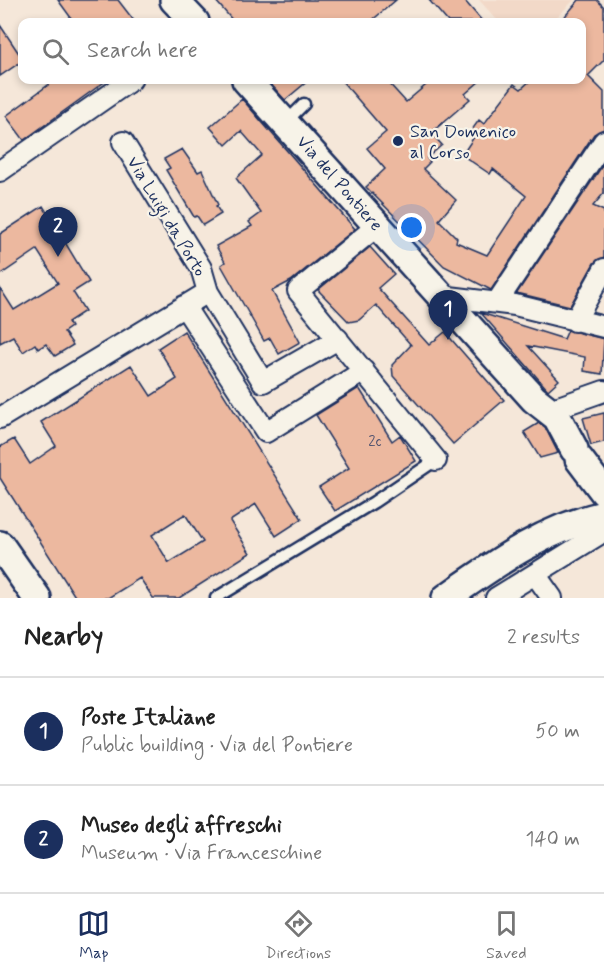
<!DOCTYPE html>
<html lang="en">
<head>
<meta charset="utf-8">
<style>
  :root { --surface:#fff; --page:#f2f2f2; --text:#222; --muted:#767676; --line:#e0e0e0; --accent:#1b2f5e }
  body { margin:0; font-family:Mynerve,sans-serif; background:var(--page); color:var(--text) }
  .you { position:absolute; left:412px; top:228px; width:21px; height:21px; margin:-15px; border:4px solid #fff; border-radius:50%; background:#1a73e8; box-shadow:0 0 0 9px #1a73e833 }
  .badge { display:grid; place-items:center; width:39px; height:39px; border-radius:50%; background:var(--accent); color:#fff; font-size:20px; font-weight:700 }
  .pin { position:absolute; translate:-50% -50px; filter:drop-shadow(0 2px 3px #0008) }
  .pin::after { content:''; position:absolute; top:32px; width:21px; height:18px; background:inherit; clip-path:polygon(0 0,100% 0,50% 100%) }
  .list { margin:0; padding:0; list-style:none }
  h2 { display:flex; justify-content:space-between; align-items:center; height:78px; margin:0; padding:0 24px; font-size:26px }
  h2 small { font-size:20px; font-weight:400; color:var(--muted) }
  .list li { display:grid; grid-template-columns:39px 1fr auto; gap:18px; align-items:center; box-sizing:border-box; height:108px; padding:0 24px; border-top:2px solid var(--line) }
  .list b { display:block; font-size:22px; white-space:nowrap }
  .list p { margin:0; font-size:20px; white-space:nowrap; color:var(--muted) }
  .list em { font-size:20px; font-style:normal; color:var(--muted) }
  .icon { flex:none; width:33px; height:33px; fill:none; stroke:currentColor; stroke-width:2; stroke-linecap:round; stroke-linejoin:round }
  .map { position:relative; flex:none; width:604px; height:598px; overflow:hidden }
  .search { position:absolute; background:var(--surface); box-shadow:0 3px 9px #0003; left:18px; right:18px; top:18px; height:66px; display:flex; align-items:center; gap:15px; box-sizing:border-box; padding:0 21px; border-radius:12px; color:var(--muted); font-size:22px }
  .sheet { height:294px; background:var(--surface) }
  nav { display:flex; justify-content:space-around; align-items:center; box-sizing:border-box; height:84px; border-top:2px solid var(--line); background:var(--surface); font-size:16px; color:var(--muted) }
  nav a { display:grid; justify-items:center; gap:3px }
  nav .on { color:var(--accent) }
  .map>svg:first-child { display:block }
  .built { fill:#f2d9c8 }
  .building { fill:#ecb89f; stroke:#1b2f5e; stroke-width:1.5; fill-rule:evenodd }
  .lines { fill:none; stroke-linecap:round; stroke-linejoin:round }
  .lane-casing { stroke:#1b2f5e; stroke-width:15 }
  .street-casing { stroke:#1b2f5e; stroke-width:24 }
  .secondary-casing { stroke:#1b2f5e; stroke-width:32 }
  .lane { stroke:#f7f3e8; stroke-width:10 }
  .street { stroke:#f7f3e8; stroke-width:20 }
  .secondary { stroke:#f7f3e8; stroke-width:27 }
  .poi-dot { fill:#1b2f5e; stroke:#f7f3e8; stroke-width:2 }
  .labels { text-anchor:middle; stroke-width:4.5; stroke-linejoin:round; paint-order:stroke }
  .number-label { font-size:15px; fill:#4f516e }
  .poi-label { font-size:18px; fill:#1b2f5e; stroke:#f7f3e8; text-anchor:start }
  .street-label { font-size:18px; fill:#1b2f5e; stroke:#f7f3e8 }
</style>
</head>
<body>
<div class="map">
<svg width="604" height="598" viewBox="0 0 604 598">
  <rect width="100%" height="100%" fill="#f5e7d9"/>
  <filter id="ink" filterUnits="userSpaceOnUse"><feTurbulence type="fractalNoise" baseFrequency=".0167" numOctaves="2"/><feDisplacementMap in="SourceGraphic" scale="12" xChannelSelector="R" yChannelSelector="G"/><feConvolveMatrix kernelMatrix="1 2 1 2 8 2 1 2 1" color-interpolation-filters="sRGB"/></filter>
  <g filter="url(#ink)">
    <path class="built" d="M479,0H574L552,22H499Z"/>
    <path class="building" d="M58,0H118L135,22H74Z
      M215,0H396L370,22H234Z
      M429,0H464L483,22H448Z
      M579,0H597L604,7V60L588,76L604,92V129L594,134L491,290L444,266L366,187L385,169L367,148L386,132L341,80H386L406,102L432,80H481L465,94L470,99L431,133L442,145L427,158L430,162L423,169L456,200L439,220L457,238L456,242L487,255L526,196L493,169L490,174L462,155L474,137L469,134L479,120L484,124L514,84L521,89L531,80H582V22H560Z
      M0,25L22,58V61L0,76Z
      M55,80H107L24,140L6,116Z
      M267,80H309L285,100Z
      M242,99L355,229L291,281L272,291L300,342L279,354L270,338L264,341L254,323L221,265L225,262L216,246L252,226L249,222L261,213L236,178L262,155L241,131L226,145L210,127Z
      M182,149L198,172L202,170L218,205L216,206L221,214L203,225L197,216L194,217L166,170L170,168L164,159Z
      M604,163V193L593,206L604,211V257L594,263L570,306L517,293Z
      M43,206L89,282L73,292L85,311L68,322L71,327L64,332L73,345L55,356L46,344L38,349L35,344L23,352L13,336L0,343V288L14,310L58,283L37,250L0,275V234Z
      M370,247L394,274L378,288L429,345L445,332L504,400L453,444L393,376L392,365L411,345L376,305L359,320L349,322L318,290Z
      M481,313L564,339L568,330L604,339L602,374L584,371L585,357L528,346L559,380L548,390Z
      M184,331L302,519L276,536L256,504L230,521L250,553L179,598H153L140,578L108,598H76L0,478V447L14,439L30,464L56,446L41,422L131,365L151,396L177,379L158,348ZM185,514L203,542L169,563L152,535Z
      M359,388L392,441L400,435L416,461L335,511L319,487L349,468L316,415Z
      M604,413V442L591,445L583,418Z
      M539,423L545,427L558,453L540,458L524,432Z"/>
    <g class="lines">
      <defs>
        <path id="lane" d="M286,122L304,104
          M216,598L374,502L436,460"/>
        <path id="street" d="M123,142L201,268L208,292
          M0,171L131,80
          M377,226L298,291L436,460
          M441,296L515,305L604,327
          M497,302L604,141
          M184,306L266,432L364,371
          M575,321L604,269
          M550,410L604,391
          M0,418L208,292L263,382L338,339
          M535,574L552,598
          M496,598L598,535L604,528"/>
        <path id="secondary" d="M174,0L195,22
          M246,80L534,399L557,417L574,449
          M579,459L604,492
          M0,545L37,598
          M446,598C496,563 543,529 604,515"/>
      </defs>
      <use href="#lane" class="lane-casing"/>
      <use href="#street" class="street-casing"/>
      <use href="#secondary" class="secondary-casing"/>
      <use href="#lane" class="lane"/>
      <use href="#street" class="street"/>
      <use href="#secondary" class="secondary"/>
    </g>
  </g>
  <circle class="poi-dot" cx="398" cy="141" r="6"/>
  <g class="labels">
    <g class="number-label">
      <text x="375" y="446">2c</text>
    </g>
    <g class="poi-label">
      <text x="410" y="137">San Domenico<tspan x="410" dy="21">al Corso</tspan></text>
    </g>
    <g class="street-label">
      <text transform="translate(340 183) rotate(49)" y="6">Via del Pontiere</text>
      <text transform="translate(167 216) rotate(59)" y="6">Via Luigi da Porto</text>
    </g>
  </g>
</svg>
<div class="you"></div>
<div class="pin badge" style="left:448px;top:340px">1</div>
<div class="pin badge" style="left:58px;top:257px">2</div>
<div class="search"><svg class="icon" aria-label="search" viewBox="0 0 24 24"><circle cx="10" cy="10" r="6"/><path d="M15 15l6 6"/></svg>Search here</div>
</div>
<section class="sheet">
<h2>Nearby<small>2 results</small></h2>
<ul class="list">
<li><span class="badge">1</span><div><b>Poste Italiane</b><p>Public building · Via del Pontiere</p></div><em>50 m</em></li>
<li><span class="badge">2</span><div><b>Museo degli affreschi</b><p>Museum · Via Franceschine</p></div><em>140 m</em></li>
</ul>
</section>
<nav>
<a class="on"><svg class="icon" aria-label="map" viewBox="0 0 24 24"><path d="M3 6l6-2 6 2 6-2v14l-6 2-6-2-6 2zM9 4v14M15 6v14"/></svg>Map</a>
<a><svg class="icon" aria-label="directions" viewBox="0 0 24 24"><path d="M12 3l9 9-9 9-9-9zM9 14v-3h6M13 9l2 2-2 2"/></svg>Directions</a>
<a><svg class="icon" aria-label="saved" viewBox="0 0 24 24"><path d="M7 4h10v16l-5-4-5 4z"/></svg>Saved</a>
</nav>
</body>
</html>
